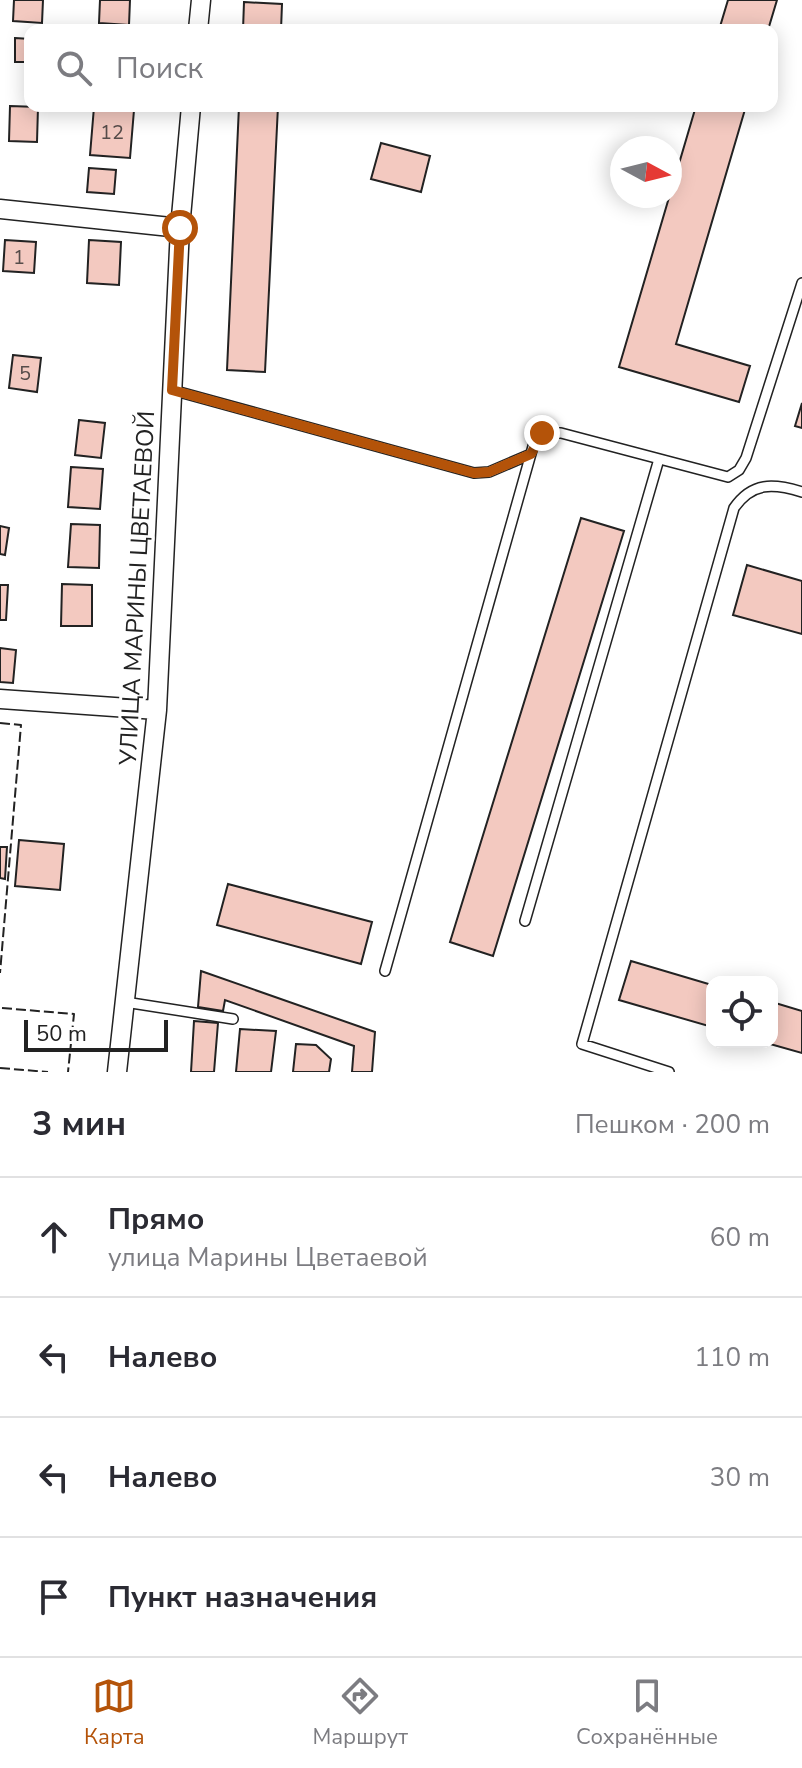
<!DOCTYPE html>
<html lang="ru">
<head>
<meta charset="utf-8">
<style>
  :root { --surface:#fff; --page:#f7f7f7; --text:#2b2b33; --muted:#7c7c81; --line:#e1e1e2; --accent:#b45309 }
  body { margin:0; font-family:"Nunito Sans",sans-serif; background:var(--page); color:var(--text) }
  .controls { position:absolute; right:24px; bottom:24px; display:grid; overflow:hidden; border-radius:16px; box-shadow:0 4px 20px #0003 }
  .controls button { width:72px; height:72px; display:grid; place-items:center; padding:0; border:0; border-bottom:2px solid var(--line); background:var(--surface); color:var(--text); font:40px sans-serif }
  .compass { position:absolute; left:610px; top:136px; width:72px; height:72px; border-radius:50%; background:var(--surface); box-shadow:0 4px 20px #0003; rotate:97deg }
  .scale { position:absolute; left:24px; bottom:20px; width:144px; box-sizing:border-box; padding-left:8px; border:4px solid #222; border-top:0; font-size:22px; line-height:28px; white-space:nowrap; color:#222; -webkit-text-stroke:6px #fff; paint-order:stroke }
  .stop { position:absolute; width:24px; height:24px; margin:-18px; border:6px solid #b45309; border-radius:50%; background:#fff }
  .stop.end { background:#b45309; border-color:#fff; box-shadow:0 2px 8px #0008 }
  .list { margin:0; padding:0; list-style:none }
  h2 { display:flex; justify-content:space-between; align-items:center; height:104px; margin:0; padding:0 32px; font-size:34px }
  h2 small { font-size:26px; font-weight:400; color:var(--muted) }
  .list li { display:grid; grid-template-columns:52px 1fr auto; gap:24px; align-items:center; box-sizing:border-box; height:120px; padding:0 32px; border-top:2px solid var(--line) }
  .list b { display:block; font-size:30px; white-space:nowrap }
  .list p { margin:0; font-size:26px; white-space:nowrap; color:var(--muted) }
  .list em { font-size:26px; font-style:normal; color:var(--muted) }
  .icon { flex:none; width:44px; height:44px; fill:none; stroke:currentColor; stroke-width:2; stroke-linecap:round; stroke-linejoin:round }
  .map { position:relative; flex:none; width:802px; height:1072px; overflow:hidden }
  .search { position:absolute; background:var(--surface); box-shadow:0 4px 20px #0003; left:24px; right:24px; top:24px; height:88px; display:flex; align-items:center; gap:20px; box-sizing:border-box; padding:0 28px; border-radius:16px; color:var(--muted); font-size:30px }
  .sheet { height:584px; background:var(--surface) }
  nav { display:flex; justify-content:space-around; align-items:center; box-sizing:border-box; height:112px; border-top:2px solid var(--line); background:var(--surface); font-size:22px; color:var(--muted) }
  nav a { display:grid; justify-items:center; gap:4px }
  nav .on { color:var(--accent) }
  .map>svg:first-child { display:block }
  .building { fill:#f3c9c0; stroke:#222; stroke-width:2 }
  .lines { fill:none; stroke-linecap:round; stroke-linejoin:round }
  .service-casing { stroke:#222; stroke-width:12 }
  .minor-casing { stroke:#222; stroke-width:21 }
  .service { stroke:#fff; stroke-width:9 }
  .minor { stroke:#fff; stroke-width:18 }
  .fence { stroke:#222; stroke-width:2; stroke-dasharray:10 4; stroke-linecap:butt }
  .route { stroke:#b45309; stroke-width:10 }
  .labels { text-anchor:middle; stroke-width:6; stroke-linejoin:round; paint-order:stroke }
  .number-label { font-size:20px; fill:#564c4a }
  .street-label { font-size:24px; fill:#222; stroke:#fff }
</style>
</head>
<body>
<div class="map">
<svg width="802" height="1072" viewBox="0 0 802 1072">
  <rect width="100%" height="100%" fill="#fff"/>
  <path class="building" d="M14,0H43L42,23L13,21Z
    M100,0H130L129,25L99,23Z
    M728,0H777L768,30H719Z
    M244,2L282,4L281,30H243Z
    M15,38L30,39V62H15Z
    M10,106L38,107L37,142L9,141Z
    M239,106H278L265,372L227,370Z
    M696,106H746L676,344L750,366L739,402L619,367Z
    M94,107L134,110L130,158L90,155Z
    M381,143L430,156L421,192L371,179Z
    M89,168L116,170L114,194L87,192Z
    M5,240L36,242L34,273L3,271Z
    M89,240L121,242L119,285L87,283Z
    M13,355L41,358L37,392L9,388Z
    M802,403V428L795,426Z
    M79,420L105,423L101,458L75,455Z
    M71,467L103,469L100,509L68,507Z
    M581,518L624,531L493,956L450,942Z
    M71,524L100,525L99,568L68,567Z
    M0,526L9,528L5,555L0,554Z
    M747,565L802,581V634L733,615Z
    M62,584L92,585V626H61Z
    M0,585H8L6,620H0Z
    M0,648L16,650L13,683L0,682Z
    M19,840L64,844L60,890L15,886Z
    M0,847H7L5,879L0,878Z
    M228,884L372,922L361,964L217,925Z
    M631,961L712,985V1027L619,1000Z
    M201,971L375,1032L372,1072H352L354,1046L225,1000L223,1011L198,1007Z
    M772,1002L802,1011V1053L763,1042H772Z
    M194,1021L218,1023L214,1072H191Z
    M240,1029L276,1031L271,1072H236Z
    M296,1044L316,1045L331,1059L329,1072H293Z"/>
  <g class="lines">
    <defs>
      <path id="service" d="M172,390L474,473L489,472L531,454
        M525,921L659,459
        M385,971L534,443L542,433H561L728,477L739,470L746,458L802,283
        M125,1002L233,1019
        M669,1072L582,1044L734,508C752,482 773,483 802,492"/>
      <path id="minor" d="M198,30L201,0
        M0,209L180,228
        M0,699L157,710
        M117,1072L157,710L180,228L191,106"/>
    </defs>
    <use href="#service" class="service-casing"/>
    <use href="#minor" class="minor-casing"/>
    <use href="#service" class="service"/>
    <use href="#minor" class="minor"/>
    <path class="fence" d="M0,723L21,725L0,973
      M2,1008L74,1014L68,1072
      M0,1068L48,1072"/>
  </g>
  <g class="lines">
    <path class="route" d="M180,228L172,390L474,473L489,472L531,454L542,433"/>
  </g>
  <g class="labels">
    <g class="number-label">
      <text x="112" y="139">12</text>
      <text x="19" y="264">1</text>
      <text x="25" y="380">5</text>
    </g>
    <g class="street-label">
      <text transform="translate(137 588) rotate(-87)" y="8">УЛИЦА МАРИНЫ ЦВЕТАЕВОЙ</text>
    </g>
  </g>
</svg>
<div class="controls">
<button><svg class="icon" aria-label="locate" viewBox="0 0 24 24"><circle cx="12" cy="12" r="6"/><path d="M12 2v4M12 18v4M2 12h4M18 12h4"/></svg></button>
</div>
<svg class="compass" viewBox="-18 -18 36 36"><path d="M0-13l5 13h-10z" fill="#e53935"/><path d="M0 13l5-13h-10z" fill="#7c7c81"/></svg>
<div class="scale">50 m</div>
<div class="stop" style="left:180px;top:228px"></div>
<div class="stop end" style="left:542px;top:433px"></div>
<div class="search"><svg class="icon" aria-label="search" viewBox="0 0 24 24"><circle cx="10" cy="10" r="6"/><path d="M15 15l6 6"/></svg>Поиск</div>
</div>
<section class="sheet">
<h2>3 мин<small>Пешком · 200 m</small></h2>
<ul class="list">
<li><svg class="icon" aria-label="ahead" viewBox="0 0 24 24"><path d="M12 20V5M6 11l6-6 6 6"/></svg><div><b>Прямо</b><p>улица Марины Цветаевой</p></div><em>60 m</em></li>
<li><svg class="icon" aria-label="left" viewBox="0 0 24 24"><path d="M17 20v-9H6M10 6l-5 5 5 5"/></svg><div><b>Налево</b></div><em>110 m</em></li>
<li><svg class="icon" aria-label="left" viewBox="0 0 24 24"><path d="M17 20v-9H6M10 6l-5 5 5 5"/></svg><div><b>Налево</b></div><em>30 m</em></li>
<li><svg class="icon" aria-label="arrive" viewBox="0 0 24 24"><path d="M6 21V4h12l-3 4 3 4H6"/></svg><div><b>Пункт назначения</b></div></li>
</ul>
</section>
<nav>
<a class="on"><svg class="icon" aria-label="map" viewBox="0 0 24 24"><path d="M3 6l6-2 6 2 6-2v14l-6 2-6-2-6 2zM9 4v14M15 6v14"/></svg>Карта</a>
<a><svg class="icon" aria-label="directions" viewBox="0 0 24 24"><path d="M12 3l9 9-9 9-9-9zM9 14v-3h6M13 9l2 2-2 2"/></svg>Маршрут</a>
<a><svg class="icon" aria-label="saved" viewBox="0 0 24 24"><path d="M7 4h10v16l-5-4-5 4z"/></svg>Сохранённые</a>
</nav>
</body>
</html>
